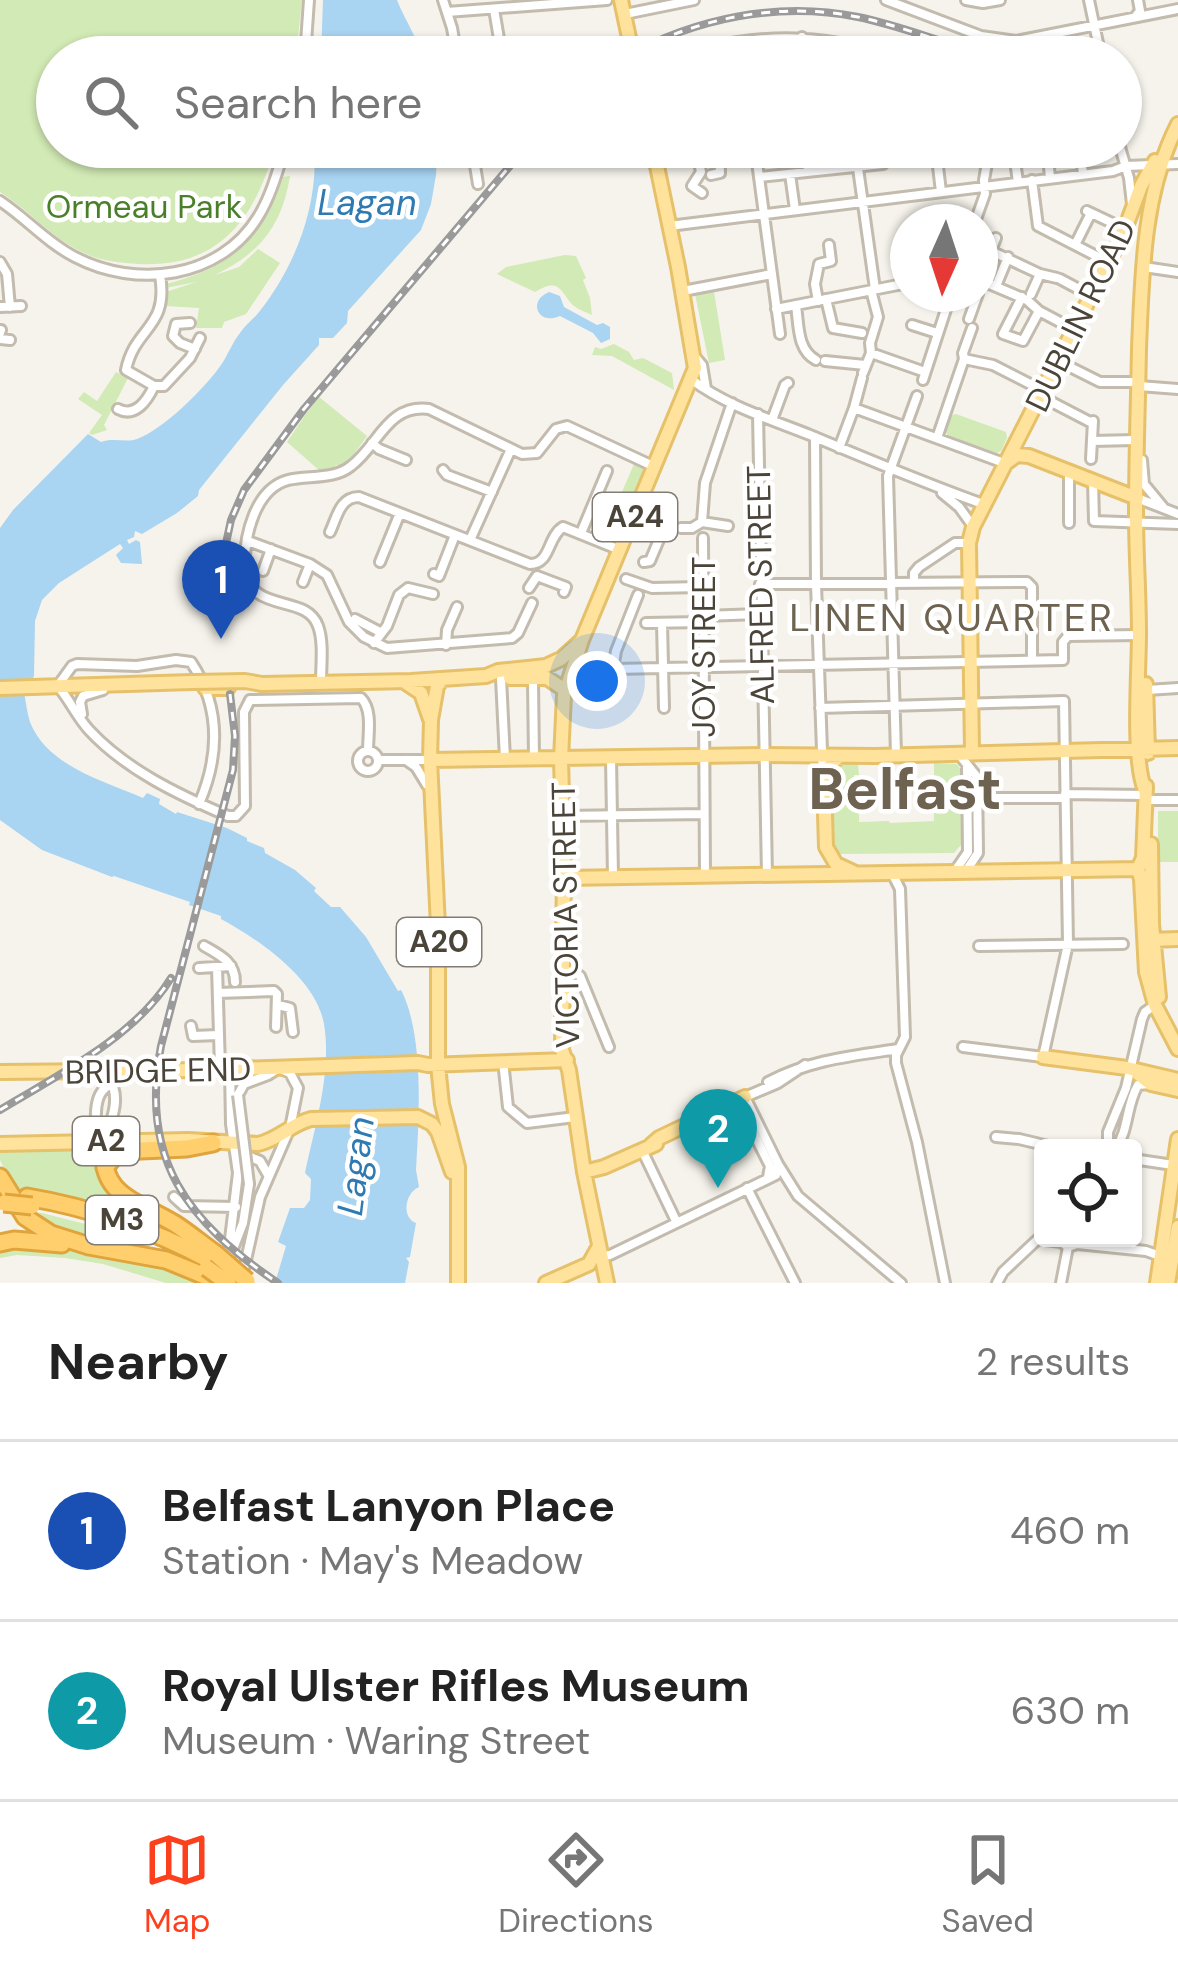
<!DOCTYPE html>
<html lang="en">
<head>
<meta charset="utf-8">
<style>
  :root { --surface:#fff; --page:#f2f2f2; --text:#222; --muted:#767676; --line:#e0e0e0; --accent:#fc3f1d }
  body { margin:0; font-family:"DM Sans",sans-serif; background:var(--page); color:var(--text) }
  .controls { position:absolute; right:36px; bottom:36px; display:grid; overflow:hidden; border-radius:12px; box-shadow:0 3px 9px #0004 }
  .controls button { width:108px; height:108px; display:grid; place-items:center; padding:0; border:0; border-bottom:3px solid var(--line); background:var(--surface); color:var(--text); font:60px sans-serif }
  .compass { position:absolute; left:890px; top:204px; width:108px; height:108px; border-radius:50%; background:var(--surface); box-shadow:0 3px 9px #0004; rotate:183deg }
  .you { position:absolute; left:597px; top:681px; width:42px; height:42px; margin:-30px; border:9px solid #fff; border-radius:50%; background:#1a73e8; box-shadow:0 0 0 18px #1a73e833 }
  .badge { display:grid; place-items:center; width:78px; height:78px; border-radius:50%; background:var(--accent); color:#fff; font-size:39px; font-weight:700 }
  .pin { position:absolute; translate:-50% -99px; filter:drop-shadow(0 3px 6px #0008) }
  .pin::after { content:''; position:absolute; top:63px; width:42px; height:36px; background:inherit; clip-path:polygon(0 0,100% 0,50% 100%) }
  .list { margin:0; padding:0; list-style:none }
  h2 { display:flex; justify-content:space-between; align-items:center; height:156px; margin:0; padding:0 48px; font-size:51px }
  h2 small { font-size:39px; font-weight:400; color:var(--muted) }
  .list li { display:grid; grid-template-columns:78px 1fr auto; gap:36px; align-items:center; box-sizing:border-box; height:180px; padding:0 48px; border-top:3px solid var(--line) }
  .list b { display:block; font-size:45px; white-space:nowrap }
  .list p { margin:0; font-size:39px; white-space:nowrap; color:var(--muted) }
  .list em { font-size:39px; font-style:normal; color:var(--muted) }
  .icon { flex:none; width:66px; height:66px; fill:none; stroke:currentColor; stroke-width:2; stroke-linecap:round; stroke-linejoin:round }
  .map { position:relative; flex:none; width:1178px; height:1283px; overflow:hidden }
  .search { position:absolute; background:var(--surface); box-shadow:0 3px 9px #0004; left:36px; right:36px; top:36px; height:132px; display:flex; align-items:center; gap:30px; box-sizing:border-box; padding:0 42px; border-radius:66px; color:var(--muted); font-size:45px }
  .sheet { height:516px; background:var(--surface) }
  nav { display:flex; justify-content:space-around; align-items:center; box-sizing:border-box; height:168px; border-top:3px solid var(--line); background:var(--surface); font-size:33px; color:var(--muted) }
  nav a { display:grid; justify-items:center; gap:6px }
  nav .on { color:var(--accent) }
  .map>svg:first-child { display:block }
  .green { fill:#d2eab5 }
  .water { fill:#a9d4f2 }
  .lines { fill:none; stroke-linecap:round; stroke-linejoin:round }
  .minor-casing { stroke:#c2bbae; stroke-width:14 }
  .major-casing { stroke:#e6c16a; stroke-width:18 }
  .highway-casing { stroke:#e0a43c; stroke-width:21 }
  .minor { stroke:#fff; stroke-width:8 }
  .major { stroke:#ffe39c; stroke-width:12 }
  .highway { stroke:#ffcf6e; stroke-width:15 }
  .rail-casing { stroke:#9a9a9a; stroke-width:8 }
  .rail { stroke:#fff; stroke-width:3; stroke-dasharray:9; stroke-linecap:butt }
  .minor-bridge-casing { stroke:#c2bbae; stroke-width:14; stroke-linecap:butt }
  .major-bridge-casing { stroke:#e6c16a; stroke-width:18; stroke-linecap:butt }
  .highway-bridge-casing { stroke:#e0a43c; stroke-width:21; stroke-linecap:butt }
  .minor-bridge { stroke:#fff; stroke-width:8 }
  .major-bridge { stroke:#ffe39c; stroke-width:12 }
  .highway-bridge { stroke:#ffcf6e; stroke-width:15 }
  .labels { text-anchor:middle; stroke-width:9; stroke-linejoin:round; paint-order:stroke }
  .shield { fill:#fff; stroke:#817c74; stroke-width:3 }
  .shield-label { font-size:30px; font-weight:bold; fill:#4b4439 }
  .park-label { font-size:33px; fill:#4a7f2a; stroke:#fff }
  .street-label { font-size:33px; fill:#4b4439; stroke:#fff }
  .water-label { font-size:36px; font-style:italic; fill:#2e7ab2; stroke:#fff }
  .quarter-label { font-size:39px; letter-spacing:3px; fill:#6e6250; stroke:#fff }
  .town-label { font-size:57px; font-weight:bold; fill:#6e6250; stroke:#fff }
</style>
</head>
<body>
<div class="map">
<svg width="1178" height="1283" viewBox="0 0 1178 1283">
  <rect width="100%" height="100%" fill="#f6f3ec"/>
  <path class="green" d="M0,0H302L296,57H57V147H275C255,219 219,268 139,264C121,263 100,261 84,253C51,238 29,210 0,192Z
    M290,176C282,226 260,253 215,275L239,267L258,249L280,263L246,314L224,322L222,328H196L199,308L166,306V292L196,282L166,288V284C232,267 260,240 283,177Z
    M565,255L576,256L586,278L583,280L590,298L592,315C586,312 579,310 574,306C560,293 561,276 535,292L497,274L506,267Z
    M714,292L725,360L709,363L695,294Z
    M614,344L629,352L634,360L643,358L672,373L674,390L612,356L592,355L595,347L601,349Z
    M116,372L128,378L104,425L107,430L92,435L89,433L102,415L78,399L84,392L97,401Z
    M318,396L367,436L349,461L340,466L336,465L334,469L320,471L287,442Z
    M956,414L1006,432L1007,438L1001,451L997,453L947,435L945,429L949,416Z
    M634,464L643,468L646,474L620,538L613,540L603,536Z
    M843,763L858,764L859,775H854L855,811L859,812V822L889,821L890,823L934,821V763L957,764L961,770V845L954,853L838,854L834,849L832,784L835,770Z
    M1158,811H1178V862H1158Z
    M9,1149H97L98,1173L111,1192L193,1243L95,1203L13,1188L0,1160V1153Z
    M38,1212L109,1230L162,1252C127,1245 58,1243 38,1212Z
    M15,1245C80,1249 144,1257 205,1283H166L103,1264L65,1258L17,1255L0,1258V1250Z"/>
  <path class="water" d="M323,0H397C405,21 417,35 421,57H321Z
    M314,147H434L437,156L436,175L431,204L421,230L348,311L347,323L333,338H319V345L283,385L199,490L198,496L177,513L142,534L135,531L134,537L127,540L129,544L136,540L140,542L142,564L121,563L116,555L123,548L120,544L59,583L42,600L35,621L34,676L24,693C26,702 27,713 30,722C47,766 104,781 143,798L147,793L160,799L159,804L176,814L177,812L227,828L247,838V841L264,848L265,853L295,870L316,888L314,891L331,907H340L366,937L398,991L401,990L403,994C424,1040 419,1119 416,1170L419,1187C405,1193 401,1217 416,1223L410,1257L406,1258L409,1262L405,1283H275L286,1246L278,1242L290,1208H304L310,1200L311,1179L305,1173C315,1126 332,1072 324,1024C316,978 258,939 221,919V916L189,905L190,902L114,876L112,877L42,850L0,820V528L13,510L88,434L101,442C113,437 125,443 137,439C164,429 204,389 221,365C228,355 232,343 240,333C245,325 253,320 259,312C295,267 319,205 314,147Z
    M549,292L560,296L564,307L597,325L603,323L610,327V339L601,343L593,333L560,316C538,326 527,301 549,292Z"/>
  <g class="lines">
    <defs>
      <path id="minor" d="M443,0L452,28L457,57
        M886,0L981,36L1016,41L1178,9
        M966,0L983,3L1000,0
        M1089,0L1101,57
        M494,9L502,57
        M447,12L607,0
        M625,14L694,0
        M1135,17L1140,11L1138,0
        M802,37L803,57
        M727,43L729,57
        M706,48C776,32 829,36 898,57
        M305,57L309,0
        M472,147L478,184
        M696,147L701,172L692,186L702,193
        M755,147L780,334
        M805,147L808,171
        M855,147L875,289
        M1013,147L1018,182
        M1120,147L1129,178L1132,204
        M1080,148L1083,174
        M895,155L907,154L919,159L989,152L984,180L985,194L975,222
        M1048,156L1050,178
        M937,158L941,192
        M790,174L795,210
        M711,175L720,173L719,147
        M759,177L883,164
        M1032,180L1038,226L1108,262
        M0,201C26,218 46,242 75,257C136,289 220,279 258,217C271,196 278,170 285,147
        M1087,211L1125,229
        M669,226L1113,171L1126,166L1178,164
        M996,238L991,251L1040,274L1057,278
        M1075,245L1091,213
        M0,262L7,274L10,307
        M1144,267L1178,272
        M1060,279L1090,295
        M980,280L1027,300L1039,311L1073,329
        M996,286L1008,257
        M683,291L772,274
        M1031,294L1040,274
        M1022,297L1003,334L1023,341L1039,311
        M826,299L833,328L862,333
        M818,301L815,284L819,264L831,261L829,245
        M796,306C799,325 797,350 816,360
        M0,307L21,306
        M776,309L908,283
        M969,319L978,294
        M190,323L176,324L173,336L180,343L195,349
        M912,325L937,333
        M0,333L1,330
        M0,339L10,340
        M871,353L925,372
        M696,358L702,365L706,389
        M964,359L993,365L1042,390
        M825,361L865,365
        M1058,361L1100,382H1138
        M863,373L871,353L870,343L878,317L871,290
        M692,380C727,406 770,419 810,435C867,459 924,483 983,504
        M923,380L951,294
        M154,386L126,370C135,326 169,329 160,275
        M154,386H164L190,358L200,338
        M1139,386L1178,389
        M1040,396L1092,423
        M854,408L1004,463
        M118,409C135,418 147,401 154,386
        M758,414L767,875
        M772,420L785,385L788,383
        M815,437L816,584L823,778
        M937,438L964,359L963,353L972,328
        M1092,441L1136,440
        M372,443L379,449L406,460
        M839,448L854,408L862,378
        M1091,459L1093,421
        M1142,460L1144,484L1163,507
        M443,470L447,475L492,492
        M1093,480L1094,521L1178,524
        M942,493L959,507L972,525
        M1137,498L1178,514
        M639,508L661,517L666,523L650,561L644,562
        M702,522L705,483L732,403
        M1069,523V472
        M681,528H692L702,522L728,526
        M330,532C337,517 340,497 359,497L530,564C551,564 547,537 563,527L620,550
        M581,533L607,471
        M703,538L705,875
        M470,540L511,449
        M248,541L310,564L327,575L349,622L364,637L387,648L512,638L518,633L532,603
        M380,562L400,513
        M263,571L271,549
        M434,574L439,576L455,535
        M626,579L652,588L702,587
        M303,582L310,564
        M914,583V573L919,567L955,543H968
        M760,584L1027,582L1032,587V660
        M529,588L537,576L566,587L564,592
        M703,616L760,614
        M355,619L380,632
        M646,623L703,622
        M662,623L664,708
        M374,643L387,626L399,595L408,588L433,594
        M446,645L447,630L457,607
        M576,658L602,668L613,669L1063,660V642L1068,636L1139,635
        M613,669L616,651L638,595
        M501,678L505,759
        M321,682C321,665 324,642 318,626C306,592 248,616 245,566C244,536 255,489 288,480C308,475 334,480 351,466C379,445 387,404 429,409L522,454L537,453L556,429L567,426L655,467
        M533,682L534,758
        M59,684L72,666L77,664L137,666L176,660L191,662C221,707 220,755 199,804
        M61,690C71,703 78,718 89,730C126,770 179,795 228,816H236L245,806L244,712L250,700L361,698C373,710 368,734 368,751
        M1147,690L1178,688
        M820,708L1064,701L1068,944L1043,1057L963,1047
        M82,714L80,702L83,696L103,690
        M358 761a10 10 0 1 1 20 0a10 10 0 1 1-20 0Z
        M958,753L977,777L978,853L966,871
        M896,754L888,476L917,396
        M611,758L613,877
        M378,760H430
        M406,760L416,767L427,785
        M1065,794L1145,795
        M985,798H1065
        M1145,800H1178
        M562,816L704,814
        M955,871L968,852L967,768
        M892,873L900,889L905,1037L896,1055V1063L917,1142L945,1283
        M204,946C220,955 235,962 235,982
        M979,946L1123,944
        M217,967L220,1068
        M199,968L231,966
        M564,971L574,972L580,976L609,1047
        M218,993L274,991L277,994L276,1027
        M278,1005L290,1008L293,1032
        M191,1026L193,1036L218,1035
        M503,1061L508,1107L527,1123L575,1117
        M805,1065L778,1083L745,1097L778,1164L798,1196L901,1283
        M768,1082C810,1060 851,1056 898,1049
        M238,1095L244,1084L268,1075L279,1068L290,1073L298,1088L290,1128L260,1197L242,1278
        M737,1100L770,1166L768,1177
        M96,1132C95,1097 96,1086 131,1075
        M996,1137L1019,1139L1057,1148
        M105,1140C111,1122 122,1096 109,1080
        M1108,1148V1132L1126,1088L1142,1019L1145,1012L1155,1005
        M1116,1148C1129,1130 1126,1105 1138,1085L1149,1084
        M642,1150L676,1221
        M239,1159L248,1156L260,1161L268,1175
        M1133,1159L1173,1165
        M747,1188L795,1283
        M174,1197L184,1206L236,1207
        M1068,1247L1077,1244L1146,1251L1160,1256
        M231,1254L243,1223L249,1184
        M602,1256L610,1255L776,1175L778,1165
        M227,1264L238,1173L231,1124L230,1069
        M997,1283L1003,1272L1038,1239L1061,1242L1068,1247
        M1061,1283L1068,1247"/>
      <path id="major" d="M621,0L631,47
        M1006,463L1017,455L1029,456L1137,498
        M510,678H547L565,690
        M442,680L437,686L431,720L430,760L438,926V1065L442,1104L458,1167V1283
        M406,683L421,693L430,719
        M262,684L411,681L486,676L498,671L546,666L561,659L581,641
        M1146,684L1148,753
        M0,688L192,682
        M205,688H228
        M972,752L969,543L973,527L1125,229L1141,186L1155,161
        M840,756L831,763L824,781L826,847L836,864L853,872
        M430,760L763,755L875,756L1178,748
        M1146,786L1143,858L1138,869L1141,879L1146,972L1155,1005L1178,1049
        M1145,790C1132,760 1139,670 1139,634C1139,594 1136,554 1136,514C1136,459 1138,404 1139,349C1142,273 1143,192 1178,124
        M1151,844L1152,924L1159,997
        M564,878L1138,869
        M1150,940L1178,939
        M1043,1057L1127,1068L1178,1080
        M0,1072L207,1070L418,1063L428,1065L567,1060
        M1137,1073L1151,1084L1178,1090
        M0,1144L188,1140L258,1144C278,1140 291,1124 311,1119L418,1117L432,1124L438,1132L452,1172
        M651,1145L659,1138L745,1097
        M584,1172L604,1167L656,1144
        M546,1283L589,1264L598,1248
        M607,1283L584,1172L569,1070L562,1050L564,868L561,759L564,695L582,640L695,368L678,267L653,147
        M1157,1283L1178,1139
        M1168,1283L1178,1227"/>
      <path id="highway" d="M105,1141C96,1196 138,1201 175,1224C189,1233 202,1244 216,1254
        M105,1168L118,1151L187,1148L213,1143
        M0,1177L25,1217L51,1234L89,1246L166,1260L222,1283
        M27,1197C93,1208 152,1229 211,1261
        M0,1243L14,1240L62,1244"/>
    </defs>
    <use href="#minor" class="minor-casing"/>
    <use href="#major" class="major-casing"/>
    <use href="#highway" class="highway-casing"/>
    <use href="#minor" class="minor"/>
    <use href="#major" class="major"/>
    <use href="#highway" class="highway"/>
    <defs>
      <path id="rail" d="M625,57C696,18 778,1 858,17C907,27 953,48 1002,57
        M225,622V548L231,520L244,490L304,409L526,147
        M230,694L235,736L233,770L161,1046C139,1160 188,1222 278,1283
        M0,1110C58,1075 135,1037 171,978"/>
    </defs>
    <use href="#rail" class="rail-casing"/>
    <use href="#rail" class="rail"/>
    <defs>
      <path id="minor-bridge" d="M238,1095L249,1184"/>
      <path id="major-bridge" d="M631,47L634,57
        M192,682L245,681L262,684"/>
      <path id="highway-bridge" d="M4,1203L32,1206
        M216,1254L247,1281
        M207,1268L228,1283"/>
    </defs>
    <use href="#minor-bridge" class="minor-bridge-casing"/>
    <use href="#major-bridge" class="major-bridge-casing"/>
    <use href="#highway-bridge" class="highway-bridge-casing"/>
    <use href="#minor-bridge" class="minor-bridge"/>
    <use href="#major-bridge" class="major-bridge"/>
    <use href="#highway-bridge" class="highway-bridge"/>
  </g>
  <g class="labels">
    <g class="shield">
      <rect x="593" y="493" width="84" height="48" rx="9"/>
      <rect x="397" y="918" width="84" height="48" rx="9"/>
      <rect x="73" y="1117" width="66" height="48" rx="9"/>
      <rect x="86" y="1196" width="72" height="48" rx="9"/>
    </g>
    <g class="shield-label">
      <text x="635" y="527">A24</text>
      <text x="439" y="952">A20</text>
      <text x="106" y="1151">A2</text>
      <text x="122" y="1230">M3</text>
    </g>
    <g class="park-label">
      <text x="144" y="218">Ormeau Park</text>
    </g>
    <g class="street-label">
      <text transform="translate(1080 315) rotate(-64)" y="12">DUBLIN ROAD</text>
      <text transform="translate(760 585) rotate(-91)" y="12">ALFRED STREET</text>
      <text transform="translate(703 647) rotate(-90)" y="12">JOY STREET</text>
      <text transform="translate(565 915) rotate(-91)" y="12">VICTORIA STREET</text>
      <text transform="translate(158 1070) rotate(-1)" y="12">BRIDGE END</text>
    </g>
    <g class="water-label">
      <text x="367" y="215">Lagan</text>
      <text transform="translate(355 1166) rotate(-83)" y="13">Lagan</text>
    </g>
    <g class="quarter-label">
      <text x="952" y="631">LINEN QUARTER</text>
    </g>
    <g class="town-label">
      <text x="905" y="809">Belfast</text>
    </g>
  </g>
</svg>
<div class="controls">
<button><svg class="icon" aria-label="locate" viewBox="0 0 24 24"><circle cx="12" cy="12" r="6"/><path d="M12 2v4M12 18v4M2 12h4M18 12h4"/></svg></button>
</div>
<svg class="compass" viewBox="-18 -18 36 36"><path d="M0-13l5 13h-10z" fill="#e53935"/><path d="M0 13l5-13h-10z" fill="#767676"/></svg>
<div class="you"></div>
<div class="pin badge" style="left:221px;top:639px;background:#1a4fb4">1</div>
<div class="pin badge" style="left:718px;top:1188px;background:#0f9aa8">2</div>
<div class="search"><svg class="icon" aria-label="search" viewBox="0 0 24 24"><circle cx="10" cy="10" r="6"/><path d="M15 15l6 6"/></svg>Search here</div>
</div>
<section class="sheet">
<h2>Nearby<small>2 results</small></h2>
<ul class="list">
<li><span class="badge" style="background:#1a4fb4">1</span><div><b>Belfast Lanyon Place</b><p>Station · May's Meadow</p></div><em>460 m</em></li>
<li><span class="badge" style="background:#0f9aa8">2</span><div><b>Royal Ulster Rifles Museum</b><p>Museum · Waring Street</p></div><em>630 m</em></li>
</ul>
</section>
<nav>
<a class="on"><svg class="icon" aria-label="map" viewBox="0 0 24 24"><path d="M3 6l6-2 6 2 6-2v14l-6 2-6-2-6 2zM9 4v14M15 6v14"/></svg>Map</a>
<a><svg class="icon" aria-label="directions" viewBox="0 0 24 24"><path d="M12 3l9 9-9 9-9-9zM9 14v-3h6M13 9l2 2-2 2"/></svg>Directions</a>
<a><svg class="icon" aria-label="saved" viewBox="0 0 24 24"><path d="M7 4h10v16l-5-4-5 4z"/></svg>Saved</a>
</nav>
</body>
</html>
